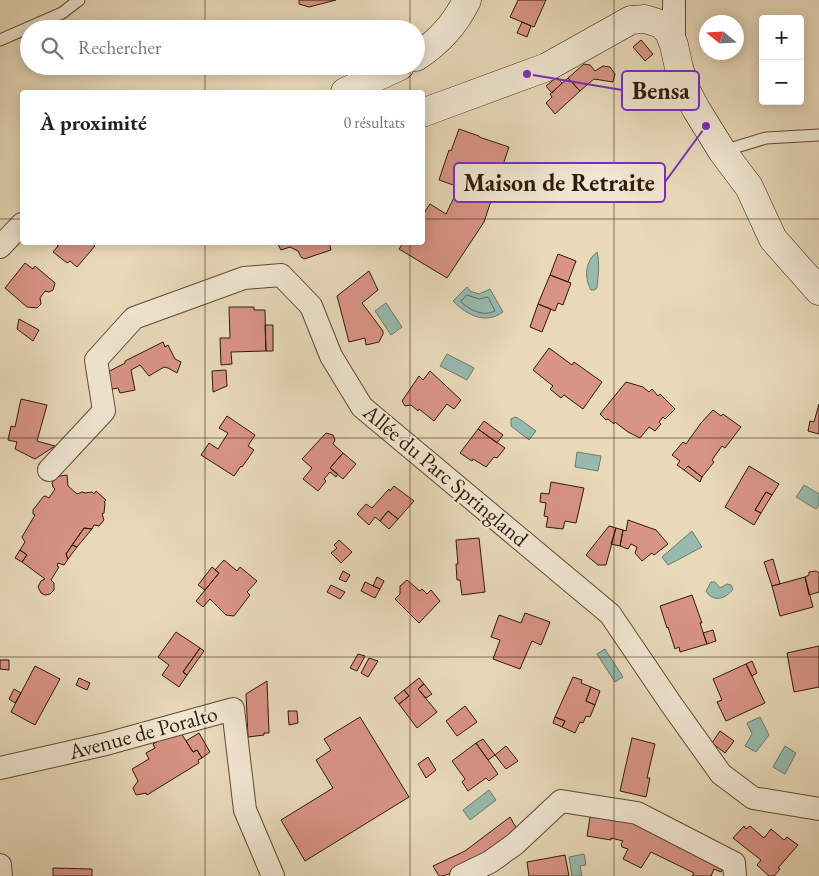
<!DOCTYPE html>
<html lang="fr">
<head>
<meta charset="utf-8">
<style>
  :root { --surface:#fff; --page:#f2f2f2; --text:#202124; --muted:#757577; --line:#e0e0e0 }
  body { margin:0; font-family:"EB Garamond",serif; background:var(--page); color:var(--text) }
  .controls { position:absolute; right:15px; top:15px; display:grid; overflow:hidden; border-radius:5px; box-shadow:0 2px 12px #0003 }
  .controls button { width:45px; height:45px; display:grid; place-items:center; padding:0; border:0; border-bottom:1px solid var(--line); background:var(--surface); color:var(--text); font:25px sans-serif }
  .compass { position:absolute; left:699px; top:15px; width:45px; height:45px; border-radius:50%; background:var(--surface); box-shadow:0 2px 12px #0003; rotate:288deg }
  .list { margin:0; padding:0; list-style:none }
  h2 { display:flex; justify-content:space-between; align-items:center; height:65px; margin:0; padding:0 20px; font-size:21px }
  h2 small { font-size:16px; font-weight:400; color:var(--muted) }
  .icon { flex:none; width:28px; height:28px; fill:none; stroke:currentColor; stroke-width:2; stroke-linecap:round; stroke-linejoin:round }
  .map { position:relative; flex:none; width:819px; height:876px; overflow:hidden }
  .search { position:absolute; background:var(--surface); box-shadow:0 2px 12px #0003; left:20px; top:20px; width:405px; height:55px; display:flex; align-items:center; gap:12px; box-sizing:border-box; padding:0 18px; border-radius:28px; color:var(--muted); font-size:19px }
  .panel { position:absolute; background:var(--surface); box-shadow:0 2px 12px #0003; left:20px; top:90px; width:405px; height:155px; border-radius:5px }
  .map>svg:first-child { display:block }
  .water { fill:#97baae; stroke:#6e7a6b }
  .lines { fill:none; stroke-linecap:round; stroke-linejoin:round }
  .shore { stroke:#646a5a; stroke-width:1 }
  .building { fill:#d89485; stroke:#301a06 }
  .lane-casing { stroke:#5e4a33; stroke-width:13 }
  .street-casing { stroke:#5e4a33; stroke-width:24 }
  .secondary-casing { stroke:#301a06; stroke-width:29 }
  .lane { stroke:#f0e6d2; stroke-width:11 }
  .street { stroke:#f0e6d2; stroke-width:22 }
  .secondary { stroke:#f0e6d2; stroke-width:28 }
  .grid { fill:none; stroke:#301a06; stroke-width:1; stroke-opacity:0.55 }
  .labels { text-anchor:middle; stroke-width:4; stroke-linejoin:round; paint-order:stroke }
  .street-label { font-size:22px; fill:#301a06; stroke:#f0e6d2 }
  .leader { fill:none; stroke:#7b2cbf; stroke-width:2 }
  .callout-dot { fill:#7b2cbf; stroke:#f0e6d2; stroke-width:2 }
  .callout { fill:#f0e6d2; stroke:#7b2cbf; stroke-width:2 }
  .callout-label { font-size:24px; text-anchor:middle; font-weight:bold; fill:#301a06 }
</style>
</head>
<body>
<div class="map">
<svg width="819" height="876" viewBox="0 0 819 876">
  <rect width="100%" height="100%" fill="#e8d9b9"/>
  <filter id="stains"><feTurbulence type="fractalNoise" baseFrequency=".004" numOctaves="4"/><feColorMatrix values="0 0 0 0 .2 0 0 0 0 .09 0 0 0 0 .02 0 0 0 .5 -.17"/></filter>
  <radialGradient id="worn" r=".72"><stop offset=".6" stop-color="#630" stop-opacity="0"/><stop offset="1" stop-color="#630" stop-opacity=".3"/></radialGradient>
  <path class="water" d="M597,252C600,262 598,278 597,288L594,290H591C584,278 585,261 597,252Z
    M467,287L470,291L479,294L490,289L503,312C485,325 467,315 453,301Z
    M386,303L402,327L391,335L375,311Z
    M447,354L474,368L467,380L440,366Z
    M515,417L518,418L536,431L529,440L511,426V419Z
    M577,452L601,456L598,471L575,467Z
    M804,485L819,494V505L816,509L796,497Z
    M692,531L702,547L668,565L662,557Z
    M711,582H715L720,588L727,584L731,585L733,589C726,599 713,603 706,591Z
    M605,649L623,677L615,682L597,654Z
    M760,717L769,735L756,752L745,746L752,734L747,723Z
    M785,746L796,753L785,774L773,767Z
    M489,790L496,800L470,820L463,810Z
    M584,854L586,865L580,866L582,876H572L569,857Z"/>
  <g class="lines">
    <path class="shore" d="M467,295L479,299L488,297L495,311C483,317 470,310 461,302Z"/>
  </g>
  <path class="building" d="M299,0H336L309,7L299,4Z
    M518,0H546L534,27L510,17Z
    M522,22L531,26L527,37L517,33Z
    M641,40L653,54L645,61L633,47Z
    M584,64L590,65L595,71L603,66L610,67L615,74L613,82L594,79L580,91L568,78Z
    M557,77L562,83L552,93L546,86Z
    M568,78L580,91L555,114L546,103L552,97L550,94Z
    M459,129L479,136V137L509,147L484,222L447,278L399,249L404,242H422V216L430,204L446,214L459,187L439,180L449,150L451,151Z
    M55,242H93L92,244L95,246L77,267L70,261L67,263L53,252L58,246Z
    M277,242H329L331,250L304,259L301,257L298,251L290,247L281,250Z
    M558,254L576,261L568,282L550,275Z
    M25,263L33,269L35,266L55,283L53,290L49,292L45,291L40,298L41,304L37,308L27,307L5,288Z
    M369,271L378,290L362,303L383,331V334L379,342L366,345L365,338L349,342L337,296Z
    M550,275L571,283L563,305L558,303L555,311L538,304Z
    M538,304L551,309L542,332L530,327Z
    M229,307H254V310H265L266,351L231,352L232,364L221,365L220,338H230Z
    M19,319L39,330L33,341L17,329Z
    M265,325H273V351H266Z
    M163,342L165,347L168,345L175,359L181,362L177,373L168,368L164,367L149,376L140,365L131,370L135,390L120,393L118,388L112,389L106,373L125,363V361Z
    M549,348L572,365L574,362L602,382L583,409L564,395L561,398L550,389L553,386L533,370Z
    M226,370L227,386L213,392L212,371Z
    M430,371L461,400L454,409L447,404L434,421L419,409L418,411L411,405L405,406L402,401L419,376L423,380Z
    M626,382L643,387L649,392L652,389L658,396L660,394L675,409L665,419L663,417L659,422L661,424L655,431L649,427L640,438L628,432L615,422L614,424L608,419L606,420L600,414Z
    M21,399L47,405L37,441L55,446L35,459L15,449L17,442L8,440L11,426L15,427Z
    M819,404V434L808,431L810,421L814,422Z
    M713,410L721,416L723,414L741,427L725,448L722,446L712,460L714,462L702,477L688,466L684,470L677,465L680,461L672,455L683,442L686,444L701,423Z
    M227,416L255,435L248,446L254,450L242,467L241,466L234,476L201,455L209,443L218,449L228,433L219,428Z
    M484,421L503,435L497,443L478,429Z
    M478,429L505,448L497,458L494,457L486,467L473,459L472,461L460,453Z
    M326,433L333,435L335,440L333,444L343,453L330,468L338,474L336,477L330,472L324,479L326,481L318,491L303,479L312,468L302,459Z
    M343,453L356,464L343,479L330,468Z
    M688,466L702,477L700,482L684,470Z
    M749,466L779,484L772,495L766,492L755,510L761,513L754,525L725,507Z
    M67,475L68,486L77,494L82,492L85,493L92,492L94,494L96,491L106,500L104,502L105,503L104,513L102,514L104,520L99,526L94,525L92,529L84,528L66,554L68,559L64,565L58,563L57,566L59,567L51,580L54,583V590L50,594L45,595L41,593L38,587L41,581L45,579L22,562L27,555L20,550L25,542L22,537L35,515L33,514V510L43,497L45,496L49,498L55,489L53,487L52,483L55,479L54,477Z
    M551,482L584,488L576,523L565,521L563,529L546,527L548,517L544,516L546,503L540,502L541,493L549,494Z
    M394,486L414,501L398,519L388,511L380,521L375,517L369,525L357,514L366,504L372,508L389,489L390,491Z
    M766,492L772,495L761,513L755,510Z
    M388,511L398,519L389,529L380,521Z
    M628,520L656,530L668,544L654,555L652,553L642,561L635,553L637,547L631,544L628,549L620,546L623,530L626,531Z
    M609,526L616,528L606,565H598L586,555Z
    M84,528L92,529L77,547L72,545Z
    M616,528L623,530L620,546L611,544Z
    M479,538L485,592L462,595L460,580H457L456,564H458L456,540Z
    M339,540L352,552L341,563L331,553L337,548L334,545Z
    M72,545L77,547L68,559L66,554Z
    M20,550L27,555L22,562L15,558Z
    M773,559L780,584L772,586L764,562Z
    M224,560L237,571L240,567L257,581L247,592L250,595L234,616L226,615L210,599L203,607L196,601L219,573L215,570Z
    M212,567L219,573L205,590L198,585Z
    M343,571L350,575L346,582L339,579Z
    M816,571L819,573V592L809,595L805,577L809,575V572Z
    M377,577L384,581L380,589L373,586Z
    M805,577L813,607L780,616L772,586Z
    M407,580L420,591L422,589L427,594L431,590L440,601L419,623L395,599L400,594V586Z
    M365,582L380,589L375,598L361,591Z
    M331,585L345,592L340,599L327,592Z
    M692,595L702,623H700L707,644L680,652L679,647L675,649L668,627L667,628L660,606Z
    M525,613L550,622L541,645L532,641L520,669L493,659L500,640L491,637L499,615L521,623Z
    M713,630L716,641L707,644L703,633Z
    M176,632L200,648L183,672L187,675L179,687L162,675L169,665L158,657Z
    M819,646V687L794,692L787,653Z
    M200,648L204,651L187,675L183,672Z
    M358,654L365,656L357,671L350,668Z
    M369,658L378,661L368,677L361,673Z
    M0,660H9V670L0,669Z
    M752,661L757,673L752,676L746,664Z
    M746,664L765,703L726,721L717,702L722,700L713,679Z
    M35,666L60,679L35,725L11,712Z
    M573,677L582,680L581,683L591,687L586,701L595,705L590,717L586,716L583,723L580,722L575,733L562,727L565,721L555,717Z
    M79,678L90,683L87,690L76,685Z
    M419,678L424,684L418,689L437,712L417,728L399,704L409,696L404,690Z
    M267,681L269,733H264V735L248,737L246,694Z
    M424,684L432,694L426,698L418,689Z
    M591,687L600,691L595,705L586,701Z
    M14,689L21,693L15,703L9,699Z
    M404,690L409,696L399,704L394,698Z
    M465,706L477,722L457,736L446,721Z
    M288,711H297L298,723L289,725Z
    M360,717L409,797L305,861L281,820L333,788L316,760L331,750L324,739Z
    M555,717L565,721L562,727L553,723Z
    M720,731L734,741L725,753L712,743Z
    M181,733L193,752L197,750L202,758L198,760L199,763L147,795L146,793L136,795L133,788L138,781L132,769L149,759L146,753L155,748L153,744L157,742L155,739Z
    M199,733L210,752L202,758L197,750L193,752L186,741Z
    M632,738L655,744L647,778H650L646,797L620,791Z
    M483,739L495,755L488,760L476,743Z
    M476,743L498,774L489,781L486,778L468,791L462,782L465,779L452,761Z
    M506,746L518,761L506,769L495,755Z
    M428,757L436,770L426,778L418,764Z
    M591,811L637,819L725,866L721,872L714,869L711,876H692L694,873L651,852L641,868L623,859L628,849L622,847L621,844L623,841L611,838V840L587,836Z
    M510,817L519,833L476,864L443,876H439L433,866L465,851Z
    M744,826L746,829L750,826L764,838L771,829L784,840L787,837L798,845L778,868L780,869L774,876H769L757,865L761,860L733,838Z
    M565,855L569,876H529L527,862Z
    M53,868L92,869V876H53Z"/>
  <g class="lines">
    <defs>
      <path id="lane" d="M0,40L62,13L79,0
        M723,151L766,138L819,135"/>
      <path id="street" d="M674,0V45
        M0,247L22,224
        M49,470L104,411L96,360L134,318L244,278L281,275L311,306L331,356L362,407L610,614L671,704L721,774L753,798L819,809
        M0,768L106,744L233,709L245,810L273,876
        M0,865L1,876
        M461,876L490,862L515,844L561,801L637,813L734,863L735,876"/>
      <path id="secondary" d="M416,57C438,43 456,23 467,0
        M345,92L400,66
        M422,113L547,67L631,20L645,19L661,24L669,32L674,45L679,68L686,90L696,109L722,151L749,187L773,239L819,291"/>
    </defs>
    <use href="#lane" class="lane-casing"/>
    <use href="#street" class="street-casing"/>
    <use href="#secondary" class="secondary-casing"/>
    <use href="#lane" class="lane"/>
    <use href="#street" class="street"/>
    <use href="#secondary" class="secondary"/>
  </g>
  <path class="grid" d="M205,0V29M410,0V29M614,0V876M205,66V92M410,66V92M0,219H22M422,219H819M205,242V876M410,242V876M0,438H819M0,657H819"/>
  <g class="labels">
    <g class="street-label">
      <text transform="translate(446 475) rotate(40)" y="8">Allée du Parc Springland</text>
      <text transform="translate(143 732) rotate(-15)" y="8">Avenue de Poralto</text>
    </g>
  </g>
  <path class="leader" d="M527 74L622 90M706 126L665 182"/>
  <g class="callout-dot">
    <circle cx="527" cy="74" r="5"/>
    <circle cx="706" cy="126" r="5"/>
  </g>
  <g class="callout">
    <rect x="622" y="71" width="77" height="39" rx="5"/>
    <rect x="454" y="163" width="211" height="39" rx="5"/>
  </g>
  <g class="callout-label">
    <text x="661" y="99">Bensa</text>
    <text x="559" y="191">Maison de Retraite</text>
  </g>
  <rect width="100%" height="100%" filter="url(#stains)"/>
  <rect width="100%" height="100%" fill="url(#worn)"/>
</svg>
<div class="controls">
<button>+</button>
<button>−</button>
</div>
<svg class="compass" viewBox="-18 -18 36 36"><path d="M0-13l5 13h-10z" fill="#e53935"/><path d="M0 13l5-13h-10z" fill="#757577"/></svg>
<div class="search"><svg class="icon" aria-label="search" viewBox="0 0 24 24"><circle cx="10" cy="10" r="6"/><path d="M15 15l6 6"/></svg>Rechercher</div>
<section class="panel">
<h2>À proximité<small>0 résultats</small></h2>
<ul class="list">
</ul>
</section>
</div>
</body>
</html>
